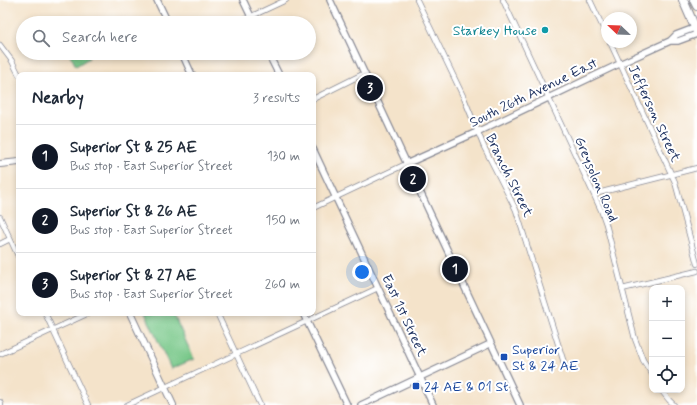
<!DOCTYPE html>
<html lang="en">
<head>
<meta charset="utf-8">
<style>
  :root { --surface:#fff; --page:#f6f6f7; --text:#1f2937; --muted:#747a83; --line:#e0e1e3; --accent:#111827 }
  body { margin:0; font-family:Mynerve,sans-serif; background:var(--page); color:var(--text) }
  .controls { position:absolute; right:12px; bottom:12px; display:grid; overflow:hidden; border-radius:8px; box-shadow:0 2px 6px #0003 }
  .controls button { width:36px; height:36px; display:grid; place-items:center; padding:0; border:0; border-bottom:1px solid var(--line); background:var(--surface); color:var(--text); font:20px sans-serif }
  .compass { position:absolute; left:601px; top:12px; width:36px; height:36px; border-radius:50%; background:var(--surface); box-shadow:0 2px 6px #0003; rotate:293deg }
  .you { position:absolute; left:362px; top:272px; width:14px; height:14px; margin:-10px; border:3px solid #fff; border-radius:50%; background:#1a73e8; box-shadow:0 0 0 6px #1a73e833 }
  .badge { display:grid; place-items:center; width:26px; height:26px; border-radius:50%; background:var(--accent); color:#fff; font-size:13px; font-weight:700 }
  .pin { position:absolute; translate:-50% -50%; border:2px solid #fff; box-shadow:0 1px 4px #0006 }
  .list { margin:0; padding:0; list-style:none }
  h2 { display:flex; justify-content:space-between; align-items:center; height:52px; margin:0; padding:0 16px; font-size:17px }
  h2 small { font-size:13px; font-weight:400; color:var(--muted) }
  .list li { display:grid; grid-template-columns:26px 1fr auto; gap:12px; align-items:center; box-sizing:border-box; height:64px; padding:0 16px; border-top:1px solid var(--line) }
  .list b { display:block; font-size:15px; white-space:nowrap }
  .list p { margin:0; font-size:13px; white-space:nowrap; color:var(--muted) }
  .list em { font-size:13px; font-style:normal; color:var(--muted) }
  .icon { flex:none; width:22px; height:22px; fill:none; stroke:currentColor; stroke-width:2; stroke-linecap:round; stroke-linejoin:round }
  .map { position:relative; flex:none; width:697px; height:405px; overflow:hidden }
  .search { position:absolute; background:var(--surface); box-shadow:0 2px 6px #0003; left:16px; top:16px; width:300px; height:44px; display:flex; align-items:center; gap:10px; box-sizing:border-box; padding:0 14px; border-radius:22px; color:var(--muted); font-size:15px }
  .panel { position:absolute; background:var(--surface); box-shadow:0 2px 6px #0003; left:16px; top:72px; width:300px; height:244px; border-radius:8px }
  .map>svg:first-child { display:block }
  .green { fill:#77c788; stroke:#497b73 }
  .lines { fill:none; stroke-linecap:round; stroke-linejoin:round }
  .minor-casing { stroke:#888994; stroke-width:6 }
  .tertiary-casing { stroke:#888994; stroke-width:8 }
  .secondary-casing { stroke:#888994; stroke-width:8 }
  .trunk-casing { stroke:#888994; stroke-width:10 }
  .minor { stroke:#fff; stroke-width:4.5 }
  .tertiary { stroke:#fff; stroke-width:5.5 }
  .secondary { stroke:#fff; stroke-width:6 }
  .trunk { stroke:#fff; stroke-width:8 }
  .culture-dot { fill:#0f9aa8; stroke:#fff; stroke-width:1.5 }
  .transit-dot { fill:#1a4fb4; stroke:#fff; stroke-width:1.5 }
  .labels { text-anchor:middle; stroke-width:4; stroke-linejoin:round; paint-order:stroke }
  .culture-label { font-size:14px; fill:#0d838f; stroke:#fff; text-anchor:end }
  .street-label { font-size:14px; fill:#1b2f5e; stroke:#fff }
  .transit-label { font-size:14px; fill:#164399; stroke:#fff; text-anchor:start }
</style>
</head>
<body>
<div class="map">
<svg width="697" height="405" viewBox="0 0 697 405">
  <rect width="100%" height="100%" fill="#fff"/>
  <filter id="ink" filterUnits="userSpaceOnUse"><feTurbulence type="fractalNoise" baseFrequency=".025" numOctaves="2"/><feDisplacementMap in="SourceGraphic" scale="8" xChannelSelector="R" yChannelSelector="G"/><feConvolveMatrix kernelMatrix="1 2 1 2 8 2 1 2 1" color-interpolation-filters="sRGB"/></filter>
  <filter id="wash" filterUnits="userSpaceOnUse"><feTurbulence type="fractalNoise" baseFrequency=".012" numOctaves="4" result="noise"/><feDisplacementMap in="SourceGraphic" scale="16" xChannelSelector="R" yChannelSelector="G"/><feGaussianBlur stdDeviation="0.9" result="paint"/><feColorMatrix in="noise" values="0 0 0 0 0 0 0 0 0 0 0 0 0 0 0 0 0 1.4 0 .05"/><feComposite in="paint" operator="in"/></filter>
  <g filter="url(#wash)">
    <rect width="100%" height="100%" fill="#f4e3ca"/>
    <path class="green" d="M69,53H87L89,58L76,66Z
      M145,313H173L194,359L171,369Z"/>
  </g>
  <g filter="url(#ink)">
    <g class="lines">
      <defs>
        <path id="minor" d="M417,0L464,98L484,147L516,210L565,366
          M503,0L601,210L606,224L635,339L643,360L652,374
          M590,0L607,36
          M237,23L286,0
          M610,42L675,182L697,264
          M0,45L12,61L19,75
          M313,99L365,73
          M594,194L697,168
          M313,208L406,164
          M0,217L19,258
          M0,244L10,239
          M622,289L697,271
          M45,313L88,405
          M217,313L260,405
          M0,354L89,313
          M661,390L669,400L674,405
          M0,402L1,405
          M127,405L378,288"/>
        <path id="tertiary" d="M157,0L168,23
          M243,0L254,23
          M330,0L520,405
          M670,41H678L697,34
          M182,53L192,75
          M268,53L279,75
          M313,149L433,405
          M406,164L477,132L615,66L670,41L676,35L697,27
          M303,313L347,405
          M361,405L490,344"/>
        <path id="secondary" d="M0,164L19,162
          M130,313L173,405"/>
        <path id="trunk" d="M683,0L697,32
          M694,0L697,6"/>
      </defs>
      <use href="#minor" class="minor-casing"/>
      <use href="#tertiary" class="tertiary-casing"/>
      <use href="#secondary" class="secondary-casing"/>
      <use href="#trunk" class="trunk-casing"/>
      <use href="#minor" class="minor"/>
      <use href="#tertiary" class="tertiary"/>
      <use href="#secondary" class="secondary"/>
      <use href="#trunk" class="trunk"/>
    </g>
  </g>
  <circle class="culture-dot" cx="545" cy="30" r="4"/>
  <g class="transit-dot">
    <rect x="500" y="353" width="8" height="8" rx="2"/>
    <rect x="412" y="382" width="8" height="8" rx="2"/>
  </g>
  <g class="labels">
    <g class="culture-label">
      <text x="537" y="35">Starkey House</text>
    </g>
    <g class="street-label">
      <text transform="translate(533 92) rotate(-26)" y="5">South 26th Avenue East</text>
      <text transform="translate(655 113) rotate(65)" y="5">Jefferson Street</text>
      <text transform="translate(510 175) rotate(64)" y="5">Branch Street</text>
      <text transform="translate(597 179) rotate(67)" y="5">Greysolon Road</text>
      <text transform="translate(405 315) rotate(65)" y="5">East 1st Street</text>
    </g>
    <g class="transit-label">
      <text x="512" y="354">Superior<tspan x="512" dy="16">St &amp; 24 AE</tspan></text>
      <text x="424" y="391">24 AE &amp; 01 St</text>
    </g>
  </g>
</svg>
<div class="controls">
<button>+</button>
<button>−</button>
<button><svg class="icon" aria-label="locate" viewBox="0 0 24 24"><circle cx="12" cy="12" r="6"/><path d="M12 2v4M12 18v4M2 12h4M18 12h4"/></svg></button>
</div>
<svg class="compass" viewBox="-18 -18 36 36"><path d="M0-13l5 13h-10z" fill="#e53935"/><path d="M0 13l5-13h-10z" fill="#747a83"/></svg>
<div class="you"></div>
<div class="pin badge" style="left:455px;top:269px">1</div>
<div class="pin badge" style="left:413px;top:179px">2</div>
<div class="pin badge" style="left:370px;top:88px">3</div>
<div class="search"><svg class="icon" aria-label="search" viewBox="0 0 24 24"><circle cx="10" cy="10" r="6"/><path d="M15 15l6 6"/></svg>Search here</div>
<section class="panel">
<h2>Nearby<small>3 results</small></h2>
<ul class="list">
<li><span class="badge">1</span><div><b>Superior St &amp; 25 AE</b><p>Bus stop · East Superior Street</p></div><em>130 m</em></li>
<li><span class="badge">2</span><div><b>Superior St &amp; 26 AE</b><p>Bus stop · East Superior Street</p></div><em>150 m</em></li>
<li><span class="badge">3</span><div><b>Superior St &amp; 27 AE</b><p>Bus stop · East Superior Street</p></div><em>260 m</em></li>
</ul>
</section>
</div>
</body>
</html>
